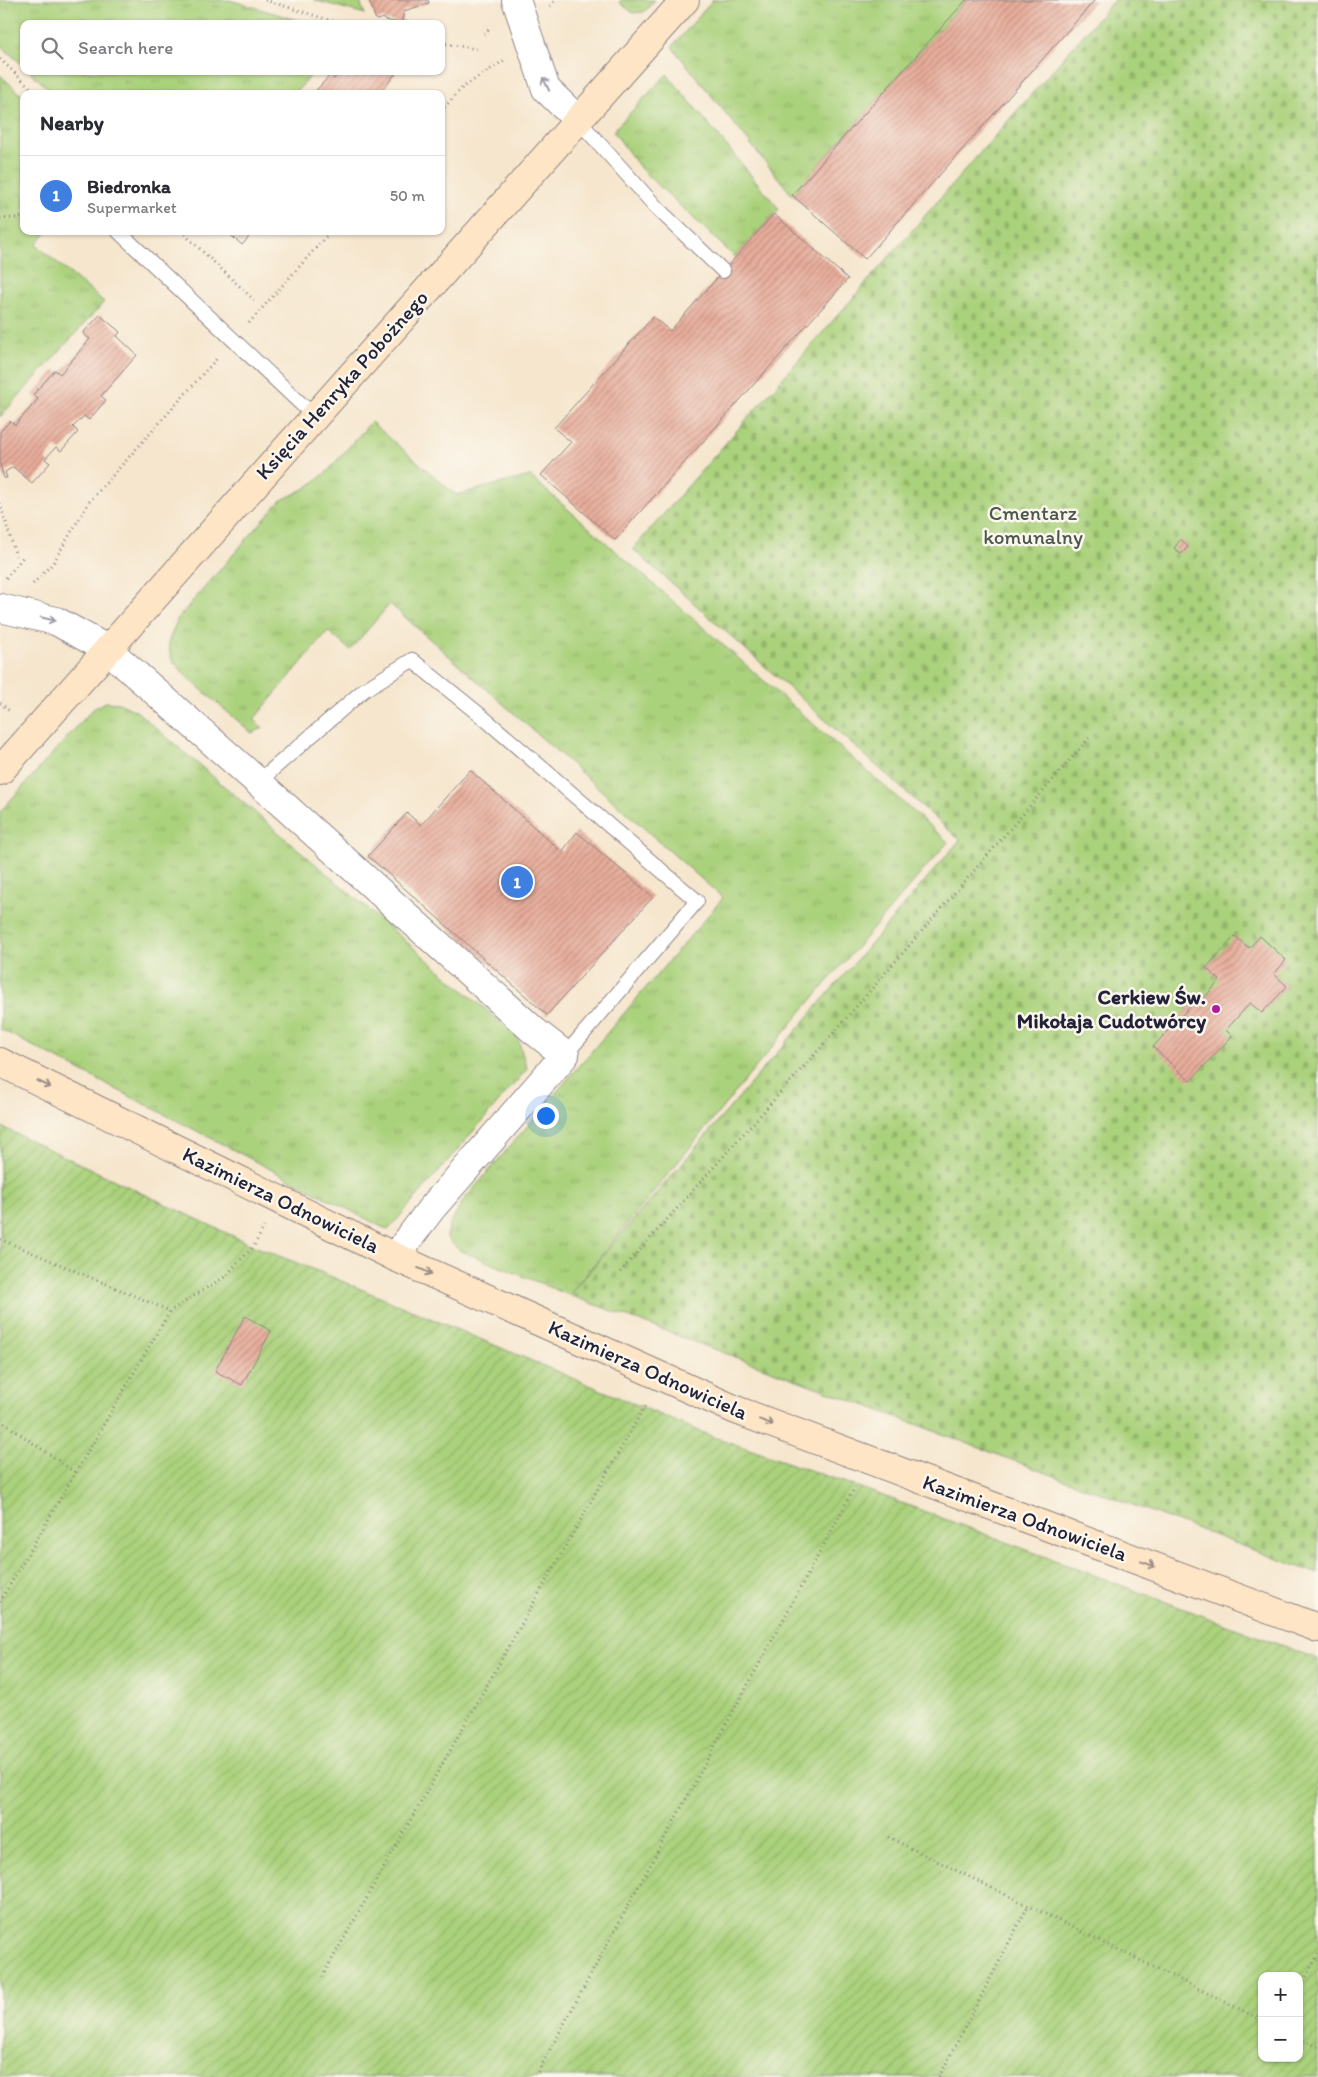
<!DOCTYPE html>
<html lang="en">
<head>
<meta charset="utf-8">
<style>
  :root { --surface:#fff; --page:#f2f2f3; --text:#2b2b33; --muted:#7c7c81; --line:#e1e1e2; --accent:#b45309 }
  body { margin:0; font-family:Itim,sans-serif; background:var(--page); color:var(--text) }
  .controls { position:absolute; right:15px; bottom:15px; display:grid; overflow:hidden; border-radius:10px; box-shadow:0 1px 4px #0004 }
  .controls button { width:45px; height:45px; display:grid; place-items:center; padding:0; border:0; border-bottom:1px solid var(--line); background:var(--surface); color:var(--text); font:25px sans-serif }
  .you { position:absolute; left:545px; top:1115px; width:18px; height:18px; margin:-12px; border:4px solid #fff; border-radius:50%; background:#1a73e8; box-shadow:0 0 0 8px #1a73e833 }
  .badge { display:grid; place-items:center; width:32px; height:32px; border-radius:50%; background:var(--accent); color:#fff; font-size:16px; font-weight:700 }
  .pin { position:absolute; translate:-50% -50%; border:2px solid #fff; box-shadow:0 1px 5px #0006 }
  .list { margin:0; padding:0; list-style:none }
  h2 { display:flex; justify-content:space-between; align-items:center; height:65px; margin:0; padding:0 20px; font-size:21px }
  h2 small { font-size:16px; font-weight:400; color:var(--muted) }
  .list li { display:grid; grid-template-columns:32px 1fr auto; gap:15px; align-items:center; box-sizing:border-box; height:80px; padding:0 20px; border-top:1px solid var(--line) }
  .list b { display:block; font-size:19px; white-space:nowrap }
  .list p { margin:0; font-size:16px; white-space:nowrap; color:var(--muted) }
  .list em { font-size:16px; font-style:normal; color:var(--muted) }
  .icon { flex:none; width:28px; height:28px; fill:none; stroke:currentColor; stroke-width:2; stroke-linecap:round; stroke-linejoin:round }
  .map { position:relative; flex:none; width:1318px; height:2077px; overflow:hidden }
  .search { position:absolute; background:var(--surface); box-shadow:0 1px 4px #0004; left:20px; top:20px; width:425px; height:55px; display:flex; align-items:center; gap:12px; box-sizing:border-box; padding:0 18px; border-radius:10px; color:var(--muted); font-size:19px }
  .panel { position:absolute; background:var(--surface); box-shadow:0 1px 4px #0004; left:20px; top:90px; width:425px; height:145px; border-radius:10px }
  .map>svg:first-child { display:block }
  .grass { fill:url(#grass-tufts); stroke:#667a5b }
  .cemetery { fill:url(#cemetery-stones); stroke:#667a5b }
  .garden { fill:url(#garden-furrows); stroke:#667a5b; fill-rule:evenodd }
  .building { fill:url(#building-hatch) }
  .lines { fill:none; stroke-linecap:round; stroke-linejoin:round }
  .lane-casing { stroke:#8c8484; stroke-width:16 }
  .street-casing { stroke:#8c8484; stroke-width:30 }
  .secondary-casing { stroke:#8c8484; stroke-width:30 }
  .path { stroke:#8c8484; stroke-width:3; stroke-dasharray:1 4; stroke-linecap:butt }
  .lane { stroke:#fff; stroke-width:14 }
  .street { stroke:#fff; stroke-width:28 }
  .secondary { stroke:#fde5c5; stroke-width:28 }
  .oneway { stroke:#9c9ca7 }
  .oneway2 { stroke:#9a8d87 }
  .poi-dot { fill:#b5179e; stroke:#fbf7ec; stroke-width:2 }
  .labels { text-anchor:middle; stroke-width:5; stroke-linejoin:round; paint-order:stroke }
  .street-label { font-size:21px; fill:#22223b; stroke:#fbf7ec }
  .park-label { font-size:21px; fill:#4b574e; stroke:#fbf7ec }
  .poi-label { font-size:21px; font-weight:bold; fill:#22223b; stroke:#fbf7ec; text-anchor:end }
</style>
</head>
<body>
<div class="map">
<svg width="1318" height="2077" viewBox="0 0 1318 2077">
  <defs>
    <pattern id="grass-tufts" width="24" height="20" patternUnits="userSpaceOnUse" patternTransform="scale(1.25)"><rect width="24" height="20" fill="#aad17b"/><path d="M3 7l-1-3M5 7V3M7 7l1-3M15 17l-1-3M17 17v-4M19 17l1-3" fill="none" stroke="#92b36b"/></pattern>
    <pattern id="cemetery-stones" width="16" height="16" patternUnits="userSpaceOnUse" patternTransform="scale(1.25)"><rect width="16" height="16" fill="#aad17b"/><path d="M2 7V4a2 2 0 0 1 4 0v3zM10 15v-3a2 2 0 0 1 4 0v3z" fill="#92b36b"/></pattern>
    <pattern id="garden-furrows" width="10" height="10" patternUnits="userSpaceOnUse" patternTransform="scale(1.25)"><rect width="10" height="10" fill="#aad17b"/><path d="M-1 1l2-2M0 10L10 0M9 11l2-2" fill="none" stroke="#92b36b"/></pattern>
    <pattern id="building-hatch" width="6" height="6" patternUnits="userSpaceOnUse" patternTransform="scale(1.25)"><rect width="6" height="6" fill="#e8ad9b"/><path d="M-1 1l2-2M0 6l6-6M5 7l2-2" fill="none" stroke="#bc8c80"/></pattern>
  </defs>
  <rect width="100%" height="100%" fill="#fbf7ec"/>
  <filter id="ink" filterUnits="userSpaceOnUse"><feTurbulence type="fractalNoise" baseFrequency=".02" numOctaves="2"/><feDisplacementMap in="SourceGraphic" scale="10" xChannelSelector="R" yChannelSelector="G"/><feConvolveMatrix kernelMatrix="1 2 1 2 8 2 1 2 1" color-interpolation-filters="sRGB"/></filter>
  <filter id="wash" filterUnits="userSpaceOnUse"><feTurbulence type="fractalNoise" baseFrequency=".0096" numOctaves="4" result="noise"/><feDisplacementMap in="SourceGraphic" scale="20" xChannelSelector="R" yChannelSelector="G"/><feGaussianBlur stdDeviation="1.12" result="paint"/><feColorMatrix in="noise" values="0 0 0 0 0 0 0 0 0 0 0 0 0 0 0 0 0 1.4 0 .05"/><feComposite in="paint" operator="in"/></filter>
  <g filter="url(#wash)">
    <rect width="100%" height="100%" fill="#f6e6ce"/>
    <path class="grass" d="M0,0H230L310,24H24V66L0,45Z
      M314,0H359L365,14Z
      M622,0H655L644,12L633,13L619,2Z
      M713,0H966L792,195L672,47Z
      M29,71H315L294,94H54Z
      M667,74L779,209L735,257L642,170L613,131Z
      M0,75L24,97V231H48L36,245L104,302L0,417Z
      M371,422L456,495L530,476L948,842L801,1012L569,1295L459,1250L447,1238L449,1226L463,1201L723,898L390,604L350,650L328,631L254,719L263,728L252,733L187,677L172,660L168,643L178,618L280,501L306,488L327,472Z
      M106,702L119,703L136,711L517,1036L527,1069L388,1230L0,1029V812L71,733L94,708Z"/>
    <path class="cemetery" d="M1114,0H1318V1574L569,1295L960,840L633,549Z"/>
    <path class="garden" d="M0,1126L254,1246L325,1274L706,1434L878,1494L1318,1659V2077H0ZM1262,1976H1299V2058H1262Z"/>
    <g id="blocks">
      <path class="building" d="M369,0H428L429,3L404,11L402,21L411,23L405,24L385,20L384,18L376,20Z
        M966,0H1095L865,259L792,195Z
        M341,71H398L382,90L386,94H313L330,75L334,79Z
        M774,214L848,279L615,540L541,475L571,442L554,428L653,317L670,331Z
        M226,231H254L242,245Z
        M100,315L120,332L117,336L137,355L101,396L106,400L89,420L84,416L73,427L78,432L61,451L56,447L45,459L50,463L32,483L13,467L5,472L7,478H4L0,464V432L10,421L15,425L38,399L33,395L55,370L60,374L90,339L83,333Z
        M1181,539L1188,547L1181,554L1174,548Z
        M470,770L562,852L577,832L653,897L547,1015L368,856L407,813L421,825Z
        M1235,936L1249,948L1260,936L1286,960L1274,974L1287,986L1262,1013L1250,1003L1226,1030L1232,1036L1190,1081L1153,1047L1194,1002L1198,1005L1220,980L1206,968Z
        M245,1316L271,1331L242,1385L215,1371Z"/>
    </g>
  </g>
  <g filter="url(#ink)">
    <use href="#blocks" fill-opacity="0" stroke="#8c8484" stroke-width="1"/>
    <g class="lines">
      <defs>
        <path id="lane" d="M578,120L657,208L723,271
          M118,231L315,417
          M258,782L364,690L412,660L485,719L697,901L565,1055"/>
        <path id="street" d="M516,0L546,89L578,120
          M0,608L56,621L107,649L258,782L533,1030L565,1055L431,1209L395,1257"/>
        <path id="secondary" d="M0,771L685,0
          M0,1062L395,1257L736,1410L1318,1628"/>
      </defs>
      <use href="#lane" class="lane-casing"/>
      <use href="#street" class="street-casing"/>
      <use href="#secondary" class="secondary-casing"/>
      <path class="path" d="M265,0L342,24
        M550,6L555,0
        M484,34L491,28
        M441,43L477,49
        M0,59L37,94
        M441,111L463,87L505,60
        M0,219L24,217
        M181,231L254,300
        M249,323L331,231
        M0,503L16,556
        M6,578L23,557
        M33,584L53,563L89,502L218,357
        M0,703L11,712
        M0,1239L170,1311
        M620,1272L823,1045L1089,738
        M0,1420L76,1473
        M0,1602L170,1311L224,1277L254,1246L264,1227
        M888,1837L1262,2020
        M322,1977L646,1404
        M1299,1990L1318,1954
        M1299,2038L1318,2047
        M538,2072L855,1487
        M939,2077L1028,1906"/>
      <use href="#lane" class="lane"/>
      <use href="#street" class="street"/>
      <use href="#secondary" class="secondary"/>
    </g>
    <defs><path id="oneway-shaft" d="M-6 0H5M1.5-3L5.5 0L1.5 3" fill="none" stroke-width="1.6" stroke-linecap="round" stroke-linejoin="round" transform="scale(1.25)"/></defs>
    <g class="oneway">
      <use href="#oneway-shaft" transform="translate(546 84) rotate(-115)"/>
      <use href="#oneway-shaft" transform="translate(48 619) rotate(13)"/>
    </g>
    <g class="oneway2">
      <use href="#oneway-shaft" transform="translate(44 1084) rotate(26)"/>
      <use href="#oneway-shaft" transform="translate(425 1271) rotate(24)"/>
      <use href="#oneway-shaft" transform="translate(766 1422) rotate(20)"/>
      <use href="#oneway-shaft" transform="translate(1148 1564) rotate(20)"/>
    </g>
  </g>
  <circle class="poi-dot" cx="1216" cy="1009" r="5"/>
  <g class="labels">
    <g class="street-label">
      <text transform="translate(342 385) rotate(-48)" y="7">Księcia Henryka Pobożnego</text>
      <text transform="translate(281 1200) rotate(26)" y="7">Kazimierza Odnowiciela</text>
      <text transform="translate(648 1370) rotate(24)" y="7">Kazimierza Odnowiciela</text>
      <text transform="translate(1025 1518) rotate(20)" y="7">Kazimierza Odnowiciela</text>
    </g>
    <g class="park-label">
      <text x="1033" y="520">Cmentarz<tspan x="1033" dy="24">komunalny</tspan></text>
    </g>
    <g class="poi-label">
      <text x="1206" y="1004">Cerkiew Św.<tspan x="1206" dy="24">Mikołaja Cudotwórcy</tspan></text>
    </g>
  </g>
</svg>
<div class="controls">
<button>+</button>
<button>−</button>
</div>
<div class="you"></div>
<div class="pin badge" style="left:517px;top:882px;background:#3f7fe0">1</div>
<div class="search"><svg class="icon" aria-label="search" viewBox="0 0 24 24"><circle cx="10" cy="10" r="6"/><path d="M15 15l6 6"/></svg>Search here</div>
<section class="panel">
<h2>Nearby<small></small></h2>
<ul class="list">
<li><span class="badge" style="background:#3f7fe0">1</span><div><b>Biedronka</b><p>Supermarket</p></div><em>50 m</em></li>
</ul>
</section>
</div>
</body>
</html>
